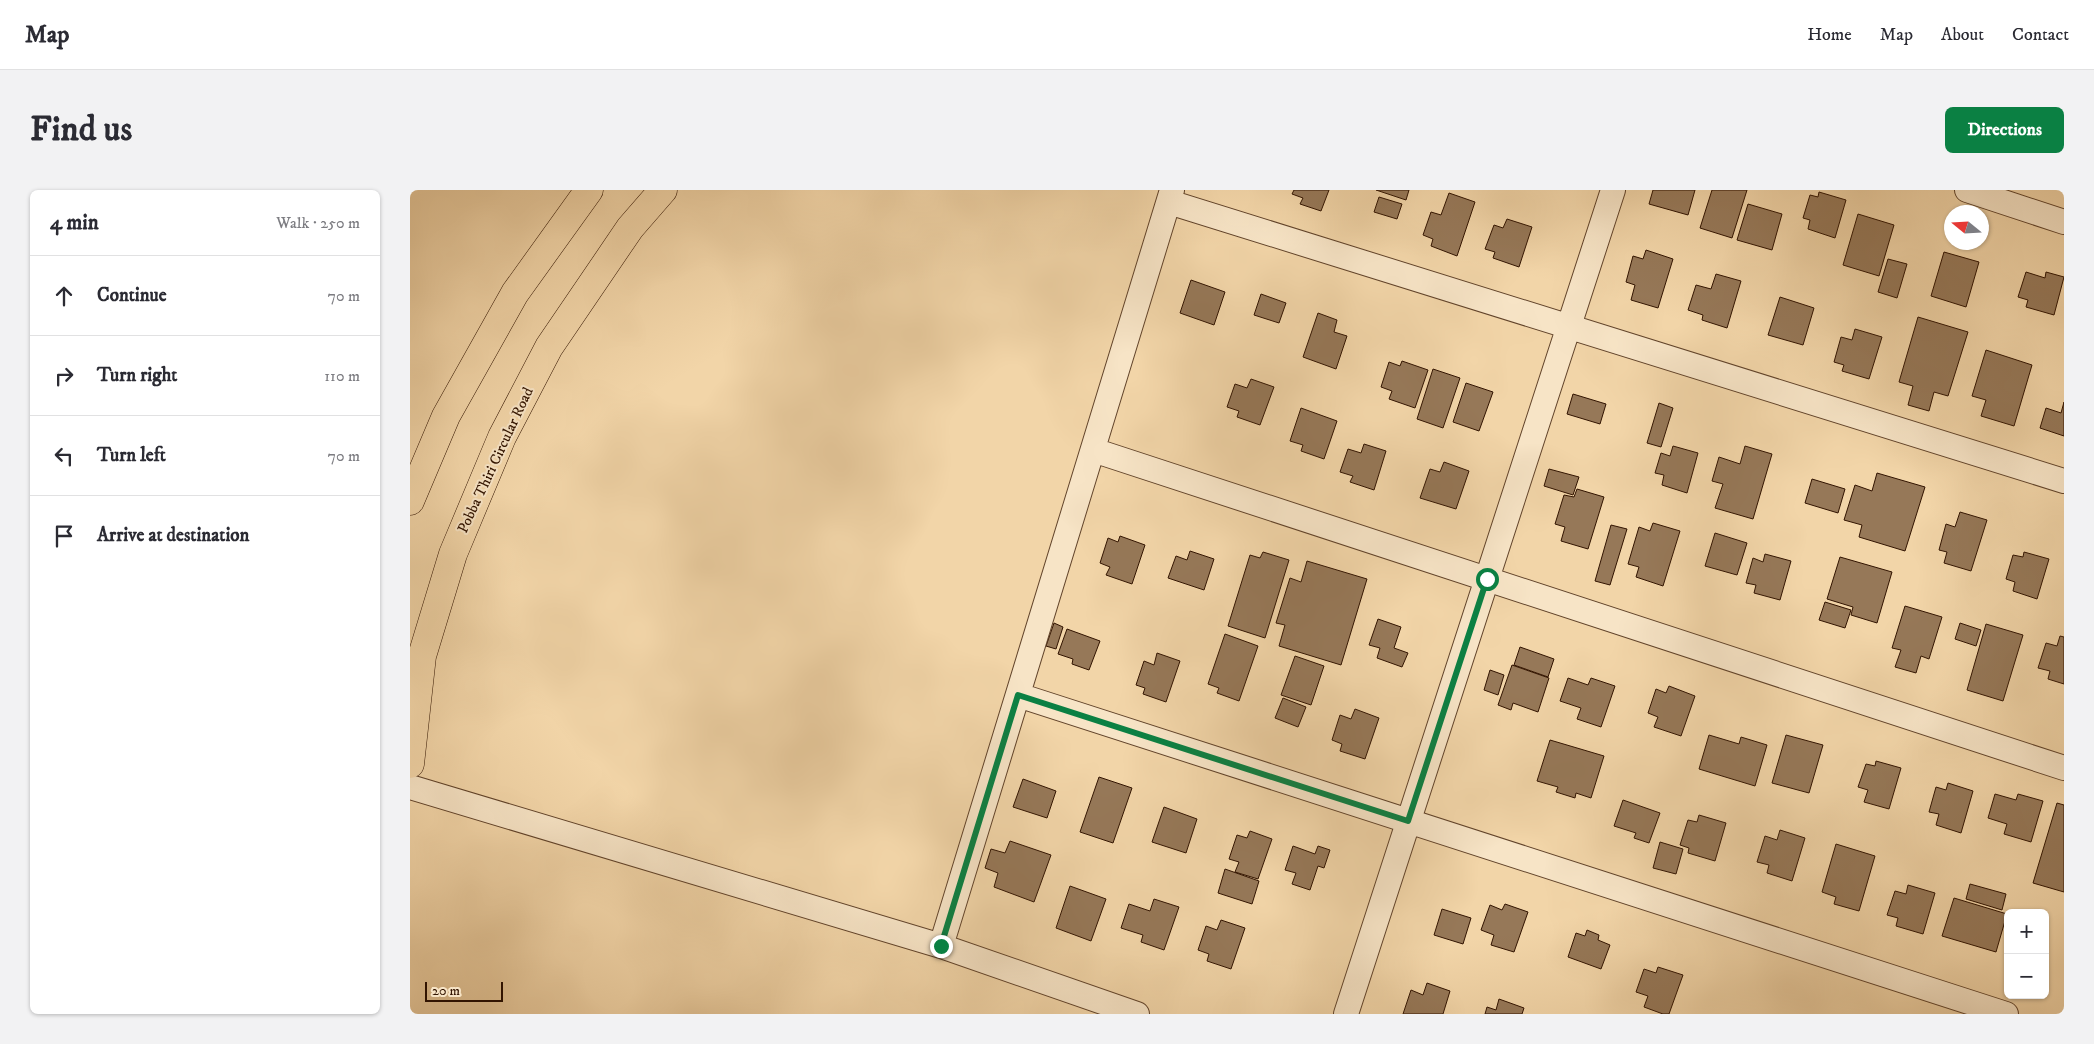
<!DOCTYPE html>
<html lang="en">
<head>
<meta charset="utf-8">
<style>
  :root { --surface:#fff; --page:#f2f2f3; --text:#2b2b33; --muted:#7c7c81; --line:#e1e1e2; --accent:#0b8043 }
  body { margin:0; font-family:"IM FELL DW Pica",serif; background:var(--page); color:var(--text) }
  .controls { position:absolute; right:15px; bottom:15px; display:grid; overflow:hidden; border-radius:8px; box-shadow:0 1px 4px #0004 }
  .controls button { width:45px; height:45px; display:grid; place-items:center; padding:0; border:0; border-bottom:1px solid var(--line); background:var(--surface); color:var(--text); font:25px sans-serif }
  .compass { position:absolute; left:1534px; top:15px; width:45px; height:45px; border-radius:50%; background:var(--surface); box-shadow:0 1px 4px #0004; rotate:288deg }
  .scale { position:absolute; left:15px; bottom:12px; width:78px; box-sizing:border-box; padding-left:5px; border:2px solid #321401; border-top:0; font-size:14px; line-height:18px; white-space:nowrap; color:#321401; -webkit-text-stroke:4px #f7e4c6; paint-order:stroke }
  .stop { position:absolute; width:15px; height:15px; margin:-11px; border:4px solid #0b8043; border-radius:50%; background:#fff }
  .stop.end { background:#0b8043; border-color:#fff; box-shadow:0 1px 5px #0008 }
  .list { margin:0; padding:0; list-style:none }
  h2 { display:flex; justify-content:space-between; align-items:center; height:65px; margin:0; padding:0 20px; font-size:21px }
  h2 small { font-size:16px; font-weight:400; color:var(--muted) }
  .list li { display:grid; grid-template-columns:32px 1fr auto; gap:15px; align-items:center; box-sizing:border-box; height:80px; padding:0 20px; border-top:1px solid var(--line) }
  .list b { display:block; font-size:19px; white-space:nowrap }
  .list em { font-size:16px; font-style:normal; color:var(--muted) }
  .icon { flex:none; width:28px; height:28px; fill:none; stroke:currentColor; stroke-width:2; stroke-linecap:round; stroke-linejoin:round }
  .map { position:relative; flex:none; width:1654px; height:824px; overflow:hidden; border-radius:8px }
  header { display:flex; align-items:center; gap:30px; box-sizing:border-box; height:70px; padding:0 25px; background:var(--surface); border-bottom:1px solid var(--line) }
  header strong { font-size:24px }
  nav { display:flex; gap:28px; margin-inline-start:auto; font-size:18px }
  .intro { display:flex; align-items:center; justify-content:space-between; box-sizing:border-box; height:120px; padding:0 30px }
  h1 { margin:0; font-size:35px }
  .button { padding:12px 22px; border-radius:8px; background:var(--accent); color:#fff; font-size:18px; font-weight:700 }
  main { display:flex; gap:30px; padding:0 30px }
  aside { flex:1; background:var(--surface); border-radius:8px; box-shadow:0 1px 4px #0004 }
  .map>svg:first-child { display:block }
  .building { fill:#967858; stroke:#321401 }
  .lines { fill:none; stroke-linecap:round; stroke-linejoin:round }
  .minor-casing { stroke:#62442b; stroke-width:26 }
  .primary-casing { stroke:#321401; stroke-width:29 }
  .minor { stroke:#f7e4c6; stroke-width:24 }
  .primary { stroke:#f2d5a8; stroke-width:28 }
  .route { stroke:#0b8043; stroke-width:6 }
  .labels { text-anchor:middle; stroke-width:4; stroke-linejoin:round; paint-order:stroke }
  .street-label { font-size:15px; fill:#321401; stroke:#f7e4c6 }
</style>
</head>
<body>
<header>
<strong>Map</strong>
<nav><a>Home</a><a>Map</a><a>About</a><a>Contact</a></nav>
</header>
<div class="intro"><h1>Find us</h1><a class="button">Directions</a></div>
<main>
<aside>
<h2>4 min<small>Walk · 250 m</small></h2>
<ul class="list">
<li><svg class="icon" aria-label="ahead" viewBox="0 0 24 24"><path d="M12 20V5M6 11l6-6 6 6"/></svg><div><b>Continue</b></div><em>70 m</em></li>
<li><svg class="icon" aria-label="right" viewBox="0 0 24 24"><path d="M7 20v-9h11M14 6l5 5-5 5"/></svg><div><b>Turn right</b></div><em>110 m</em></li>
<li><svg class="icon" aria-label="left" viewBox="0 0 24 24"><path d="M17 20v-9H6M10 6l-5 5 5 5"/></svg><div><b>Turn left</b></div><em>70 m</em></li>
<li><svg class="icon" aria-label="arrive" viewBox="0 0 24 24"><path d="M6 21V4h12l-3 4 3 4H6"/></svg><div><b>Arrive at destination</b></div></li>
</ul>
</aside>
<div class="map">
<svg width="1654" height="824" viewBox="0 0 1654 824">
  <rect width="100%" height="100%" fill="#f2d5a8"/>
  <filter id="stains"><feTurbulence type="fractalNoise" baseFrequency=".004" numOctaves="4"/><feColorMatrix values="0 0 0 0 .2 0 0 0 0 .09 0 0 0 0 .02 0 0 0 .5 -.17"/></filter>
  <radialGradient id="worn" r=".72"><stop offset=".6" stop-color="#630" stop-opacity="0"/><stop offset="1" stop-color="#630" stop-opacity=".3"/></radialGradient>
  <path class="building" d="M884,0H919L911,21L890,14L893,8L882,4Z
    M966,0H999L996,10Z
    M1243,0H1285L1278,25L1239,14Z
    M1302,0H1337L1322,48L1290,38Z
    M1409,2L1436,10L1425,48L1398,39L1400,30L1393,28L1400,5L1408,7Z
    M1039,3L1065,12L1047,66L1021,56L1023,49L1013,45L1021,22L1031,25Z
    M969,7L992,14L987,29L964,22Z
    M1338,14L1372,24L1362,60L1327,50Z
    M1448,24L1484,35L1469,86L1433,75Z
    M1097,29L1122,37L1109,77L1083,68L1085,62L1075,59L1084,35L1093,38Z
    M1236,60L1263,69L1248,118L1221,110L1225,95L1216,92L1223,66L1233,69Z
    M1534,62L1569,72L1556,117L1521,106Z
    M1478,69L1497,74L1487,108L1468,102Z
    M1616,82L1635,88L1636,82L1654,87L1644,125L1616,117L1618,110L1608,107Z
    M1306,84L1331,91L1317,138L1292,130L1293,125L1278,120L1286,95L1301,99Z
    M781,90L815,102L804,135L770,123Z
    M851,104L876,113L869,133L844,125Z
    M1370,107L1404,118L1393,155L1358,145Z
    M908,123L927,130L924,142L937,146L926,179L893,167Z
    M1508,127L1558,142L1538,206L1524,202L1519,221L1498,215L1503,196L1489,192Z
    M1445,139L1472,147L1459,189L1432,181L1434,175L1424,172L1431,147L1442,150Z
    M1576,160L1622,175L1604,236L1571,226L1576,210L1562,206Z
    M992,171L1018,180L1005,218L979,209L982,201L971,197L979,172L990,176Z
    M1023,179L1050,188L1033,238L1007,229Z
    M841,189L864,197L850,235L827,227L829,221L817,217L825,194L837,198Z
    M1056,193L1083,202L1069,241L1043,232Z
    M1163,204L1196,214L1190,234L1157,224Z
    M1654,212V246L1630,238L1636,218L1651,223Z
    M1249,213L1263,218L1251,257L1237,253Z
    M891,218L927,231L914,269L891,261L893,255L880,251Z
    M954,254L976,261L964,300L940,292L943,286L930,282L938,259L951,263Z
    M1263,256L1288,263L1277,303L1252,295L1254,285L1245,283L1251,263L1260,266Z
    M1335,256L1362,264L1343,329L1305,318L1313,294L1302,291L1309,267L1330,274Z
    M1034,272L1059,281L1046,319L1010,308L1020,279L1030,282Z
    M1139,279L1169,287L1163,305L1134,296Z
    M1467,283L1515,297L1495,361L1449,347L1452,335L1434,330L1445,295L1462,301Z
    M1402,289L1435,299L1428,323L1395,313Z
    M1167,299L1194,307L1178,359L1151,351L1155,337L1145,334L1154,305L1164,307Z
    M1550,322L1577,330L1561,381L1534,373L1537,362L1529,360L1536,334L1545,337Z
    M1243,333L1270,341L1253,396L1226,387L1229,377L1218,374L1229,337L1240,341Z
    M1201,335L1217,339L1200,395L1185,391Z
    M1305,343L1337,353L1327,385L1295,376Z
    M710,346L735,355L722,394L696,385L700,377L690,373L698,348L708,352Z
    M780,361L804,369L794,400L758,388L766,366L777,370Z
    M853,362L879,370L855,448L818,436L840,365L850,368Z
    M1614,362L1639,369L1627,409L1603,401L1605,392L1596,389L1603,365L1613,367Z
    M1355,364L1381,371L1370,410L1344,403L1346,395L1336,393L1343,368L1353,372Z
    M1430,367L1482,382L1467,433L1441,425L1443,417L1417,409Z
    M897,371L957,389L931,475L869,456L875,435L866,433L880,388L891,392Z
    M1415,412L1441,420L1435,438L1409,430Z
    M1495,416L1532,427L1519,469L1511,466L1506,483L1485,477L1491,460L1482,458Z
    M968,429L991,437L984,458L998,463L992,477L967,468L970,458L959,455Z
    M644,433L653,437L646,459L636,456Z
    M1550,433L1571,440L1566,456L1545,449Z
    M1576,434L1613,445L1593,511L1557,500Z
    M657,439L690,451L679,480L662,474L663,469L648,464Z
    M815,444L848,456L829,511L807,503L809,498L798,494Z
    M1650,446L1654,447V494L1638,489L1640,481L1628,478L1636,453L1647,456Z
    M1110,457L1144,469L1138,487L1104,475Z
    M747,463L770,471L756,512L733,504L735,498L726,495L734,471L744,475Z
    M885,466L914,476L901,515L871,505Z
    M1102,475L1139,488L1128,522L1103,513L1101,520L1088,515Z
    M1080,480L1094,485L1088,505L1074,500Z
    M1158,488L1178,495L1181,488L1205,496L1191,537L1167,529L1171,518L1150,511Z
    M1259,496L1285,506L1271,546L1244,537L1248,527L1238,523L1246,499L1256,503Z
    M873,508L896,517L888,537L865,528Z
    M945,519L969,528L955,569L930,561L932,554L922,550L930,525L941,529Z
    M1299,545L1329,554L1331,547L1357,555L1345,596L1289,579Z
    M1376,545L1413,555L1399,603L1362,593Z
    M1140,550L1194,566L1181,608L1166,603L1165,608L1146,602L1148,597L1127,591Z
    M1466,571L1491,578L1479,619L1454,612L1458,600L1448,597L1456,574L1465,576Z
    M689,587L722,598L703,653L670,642Z
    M613,589L646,601L637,628L603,617Z
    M1538,593L1563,601L1551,643L1526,635L1529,624L1519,622L1526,597L1536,600Z
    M1585,604L1606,610L1608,604L1633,611L1621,652L1594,644L1597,634L1578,628Z
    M1213,610L1250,623L1239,653L1224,648L1226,643L1204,636Z
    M1647,613L1654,615V702L1623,693Z
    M754,617L787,629L776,663L742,652Z
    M1289,625L1316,633L1305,671L1278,663L1279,658L1270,655L1278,630L1287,632Z
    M1370,640L1395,648L1382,691L1357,683L1359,675L1347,672L1355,646L1367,650Z
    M840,641L862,649L848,689L825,682L829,672L819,669L827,645L837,648Z
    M600,651L641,665L624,712L584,697L588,683L575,678L581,659L595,663Z
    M1250,652L1273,659L1266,684L1243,678Z
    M1426,654L1465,666L1449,721L1424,714L1426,707L1412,702Z
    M883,656L905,664L908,656L920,660L914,678L908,676L900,700L882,694L886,683L875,680Z
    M815,679L849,691L842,714L808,703Z
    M1560,694L1596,704L1592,720L1556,709Z
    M1498,695L1525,703L1513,744L1486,736L1488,728L1477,725L1485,701L1496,704Z
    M660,696L696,709L681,751L646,738Z
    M1544,708L1597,724L1586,762L1532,746Z
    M744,709L769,717L754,760L731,752L733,745L711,738L719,714L740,721Z
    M1095,714L1118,722L1104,762L1081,755L1084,745L1071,740L1080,715L1092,720Z
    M1032,719L1061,728L1053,754L1024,745Z
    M811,730L835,738L821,779L797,771L799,764L788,760L796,736L807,740Z
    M1177,740L1189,745L1188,750L1200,755L1191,779L1158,767L1166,743L1175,746Z
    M1248,777L1273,785L1259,824H1253L1234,817L1238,806L1226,802L1234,779L1246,783Z
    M1017,793L1040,801L1033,824H993L1001,800L1013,805Z
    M1089,809L1114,818L1112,824H1075L1077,817L1086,820Z"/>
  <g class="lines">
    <defs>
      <path id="minor" d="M1557,0L1654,32
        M759,12L1654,291
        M683,260L1654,578
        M608,505L1596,824
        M0,597L531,756L727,824
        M531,756L762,0
        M936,824L1203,0"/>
      <path id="primary" d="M0,311L36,226L105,103L179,0
        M0,574L12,466L43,364L92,247L139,157L220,38L253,0"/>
    </defs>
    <use href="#minor" class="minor-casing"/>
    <use href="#primary" class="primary-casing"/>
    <use href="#minor" class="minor"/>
    <use href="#primary" class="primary"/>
  </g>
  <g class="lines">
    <path class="route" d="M531,756L608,505L998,631L1077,389"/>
  </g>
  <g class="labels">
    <g class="street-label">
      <text transform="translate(85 270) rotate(-65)" y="5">Pobba Thiri Circular Road</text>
    </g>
  </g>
  <rect width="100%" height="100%" filter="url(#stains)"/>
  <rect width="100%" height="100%" fill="url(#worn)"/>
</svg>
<div class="controls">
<button>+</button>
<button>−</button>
</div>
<svg class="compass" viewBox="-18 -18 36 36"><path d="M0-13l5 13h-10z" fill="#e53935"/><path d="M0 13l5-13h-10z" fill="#7c7c81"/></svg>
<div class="scale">20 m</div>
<div class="stop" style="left:1077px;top:389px"></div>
<div class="stop end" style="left:531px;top:756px"></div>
</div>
</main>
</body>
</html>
